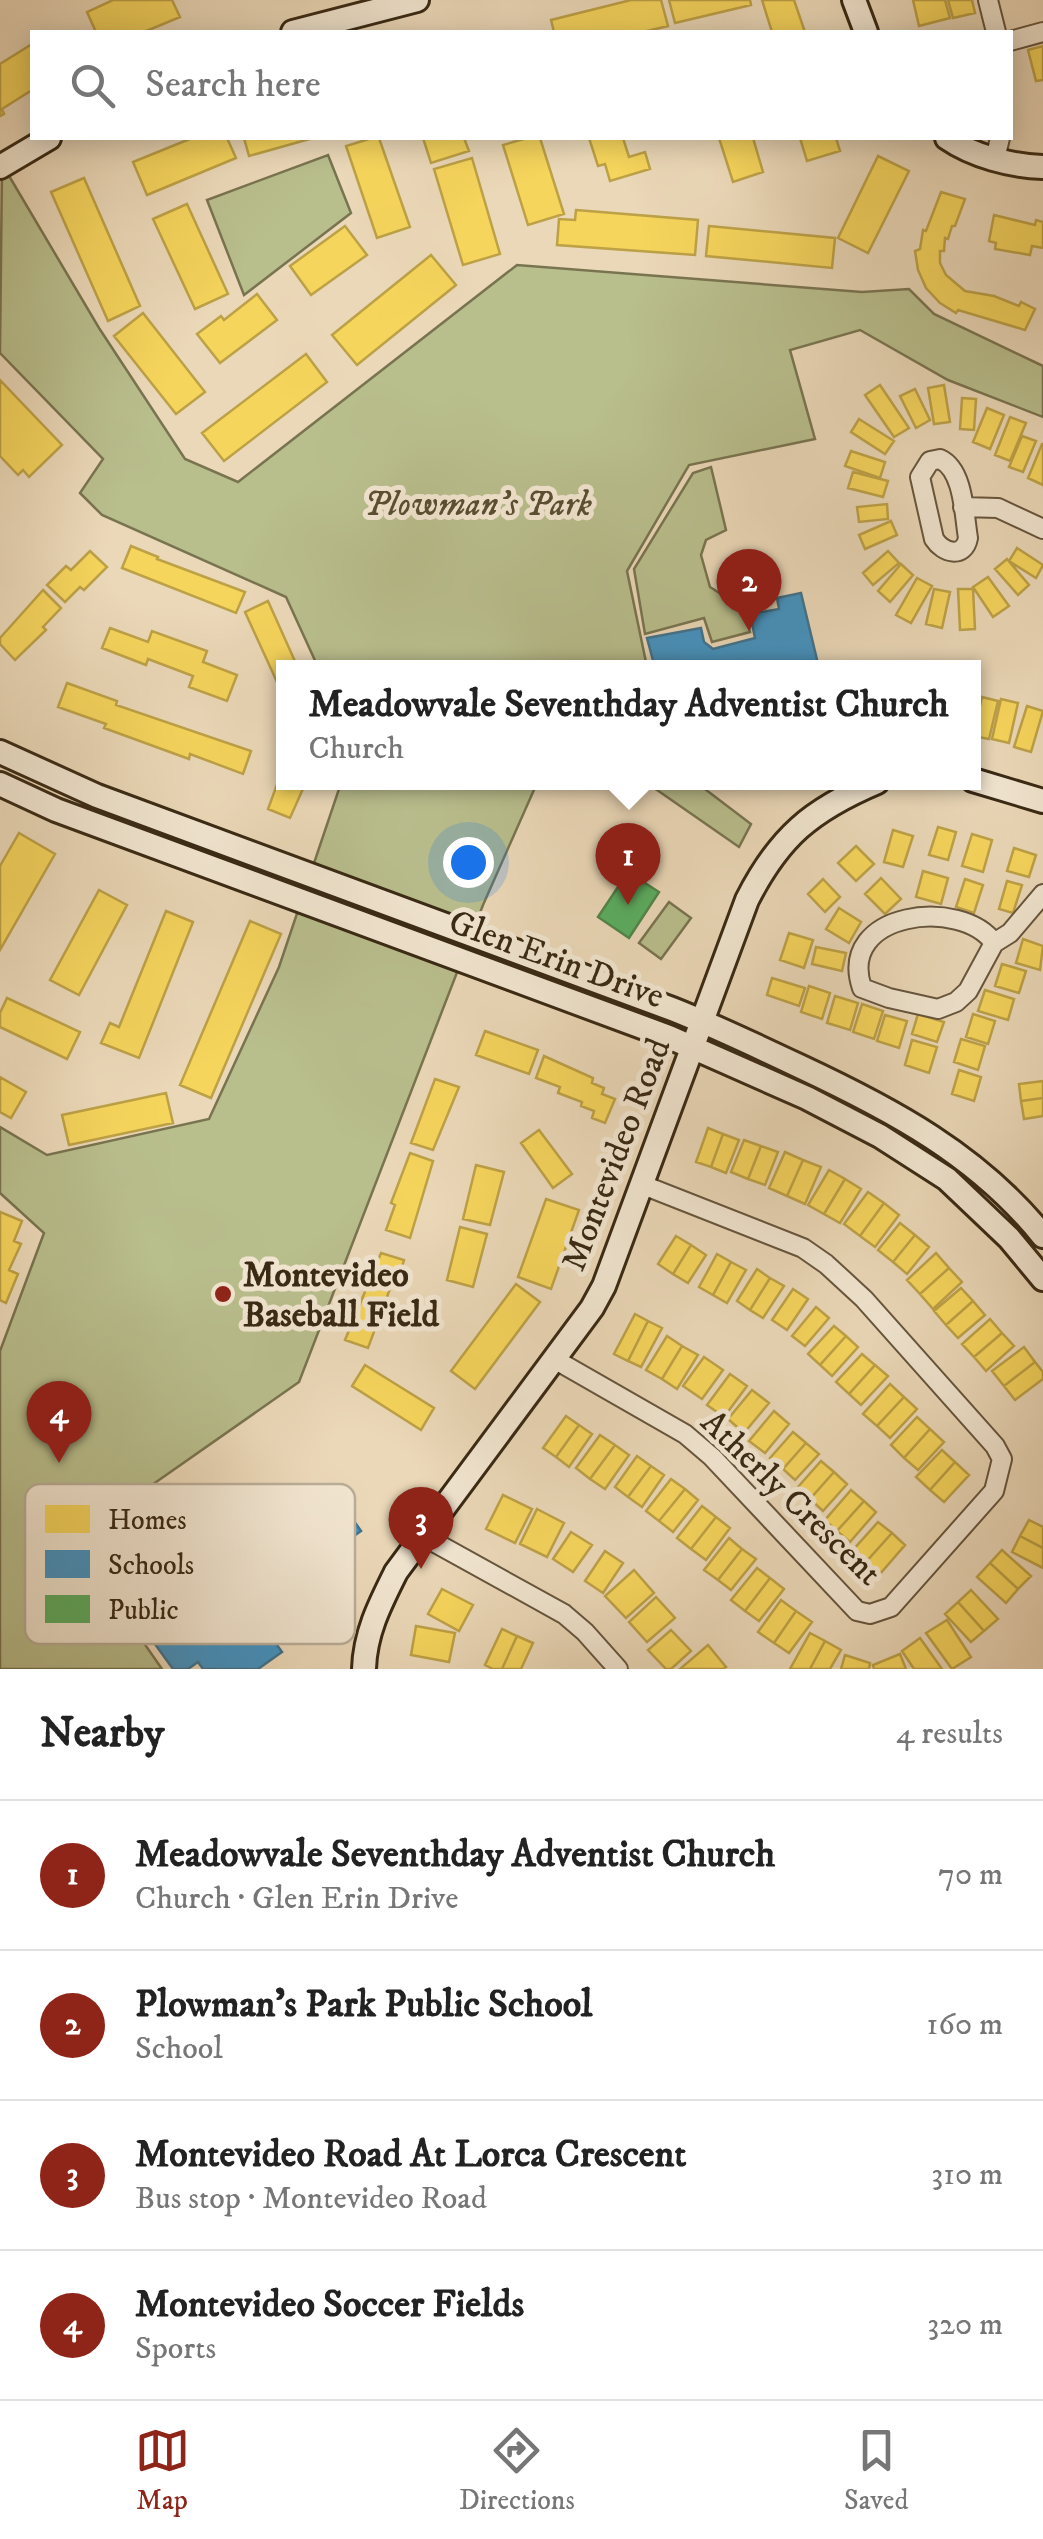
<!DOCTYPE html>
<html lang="en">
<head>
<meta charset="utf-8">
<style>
  :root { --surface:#fff; --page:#f2f2f2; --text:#222; --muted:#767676; --line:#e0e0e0; --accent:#8f2418 }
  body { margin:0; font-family:"IM FELL DW Pica",serif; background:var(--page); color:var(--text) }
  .you { position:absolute; left:468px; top:862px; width:35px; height:35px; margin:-25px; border:8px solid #fff; border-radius:50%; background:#1a73e8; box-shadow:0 0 0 15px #1a73e833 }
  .badge { display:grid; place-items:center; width:65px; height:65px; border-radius:50%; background:var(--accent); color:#fff; font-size:32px; font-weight:700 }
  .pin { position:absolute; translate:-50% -82px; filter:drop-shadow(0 2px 5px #0008) }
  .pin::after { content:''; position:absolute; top:52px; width:35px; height:30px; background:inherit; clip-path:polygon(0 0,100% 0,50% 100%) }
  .popup { position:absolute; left:276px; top:660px; width:705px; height:130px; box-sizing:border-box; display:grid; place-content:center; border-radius:0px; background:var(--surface); filter:drop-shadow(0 2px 8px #0005); font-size:32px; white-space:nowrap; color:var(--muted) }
  .popup b { font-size:38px; color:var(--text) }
  .popup::after { content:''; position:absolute; left:50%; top:100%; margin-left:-20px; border:20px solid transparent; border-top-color:var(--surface) }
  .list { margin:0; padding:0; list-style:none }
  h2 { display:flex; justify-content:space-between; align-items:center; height:130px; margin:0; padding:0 40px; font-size:42px }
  h2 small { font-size:32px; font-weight:400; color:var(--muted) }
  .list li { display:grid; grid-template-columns:65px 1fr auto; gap:30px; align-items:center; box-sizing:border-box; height:150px; padding:0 40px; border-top:2px solid var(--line) }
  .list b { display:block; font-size:38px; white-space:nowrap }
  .list p { margin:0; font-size:32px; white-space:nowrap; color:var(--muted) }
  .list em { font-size:32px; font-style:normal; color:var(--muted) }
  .icon { flex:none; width:55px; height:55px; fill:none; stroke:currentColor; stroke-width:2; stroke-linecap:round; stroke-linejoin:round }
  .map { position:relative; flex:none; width:1043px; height:1669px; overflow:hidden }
  .search { position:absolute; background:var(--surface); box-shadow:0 5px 25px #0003; left:30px; right:30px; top:30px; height:110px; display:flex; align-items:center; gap:25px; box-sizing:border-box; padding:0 35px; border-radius:0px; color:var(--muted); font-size:38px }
  .sheet { height:730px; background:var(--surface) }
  nav { display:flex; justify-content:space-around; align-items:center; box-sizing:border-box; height:140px; border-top:2px solid var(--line); background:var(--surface); font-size:28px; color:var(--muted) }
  nav a { display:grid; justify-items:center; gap:5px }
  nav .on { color:var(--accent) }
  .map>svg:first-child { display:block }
  .green { fill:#b9be8d; stroke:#797450; stroke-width:2.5 }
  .homes { fill:#f6d55c; stroke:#bda146; stroke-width:2.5 }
  .schools { fill:#4393c3; stroke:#40738e; stroke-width:2.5 }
  .public { fill:#5aae61; stroke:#50864a; stroke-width:2.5 }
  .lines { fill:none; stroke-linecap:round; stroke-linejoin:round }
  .street-casing { stroke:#66553d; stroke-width:22 }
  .secondary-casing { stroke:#392914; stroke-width:28 }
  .street { stroke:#f2e6d1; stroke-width:18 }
  .secondary { stroke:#f2e6d1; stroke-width:22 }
  .poi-dot { fill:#8f2418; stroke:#f2e6d1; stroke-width:4 }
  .labels { text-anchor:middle; stroke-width:10; stroke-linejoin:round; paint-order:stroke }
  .park-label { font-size:35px; font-style:italic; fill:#594e32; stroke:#f2e6d1 }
  .street-label { font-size:35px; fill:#392914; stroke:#f2e6d1 }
  .poi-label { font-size:35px; font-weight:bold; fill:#392914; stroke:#f2e6d1; text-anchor:start }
  .key { fill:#f2e6d1; stroke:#baad98; stroke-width:2.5 }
  .key-label { font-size:28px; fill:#392914 }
</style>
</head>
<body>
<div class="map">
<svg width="1043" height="1669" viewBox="0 0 1043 1669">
  <rect width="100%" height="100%" fill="#ebd8b8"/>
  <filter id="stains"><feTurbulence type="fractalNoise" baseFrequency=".002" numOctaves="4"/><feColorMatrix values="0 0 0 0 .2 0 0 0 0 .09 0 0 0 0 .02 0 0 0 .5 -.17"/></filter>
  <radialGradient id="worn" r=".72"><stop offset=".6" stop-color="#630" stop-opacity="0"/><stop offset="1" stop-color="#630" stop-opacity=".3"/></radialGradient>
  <path class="green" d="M328,155L351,213L244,295L207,200Z
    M2,164L99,328L185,459L238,482L517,265L862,292L909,289L934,314L1043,366V417L948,380L860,330L790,350L815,439L689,465L627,571L647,667H318L286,597L102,515L80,493L103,459L0,353Z
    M711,467L726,530L706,540L701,555L710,587L721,594L739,590L750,632L712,642L704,618L645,634L634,569L693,473Z
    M341,783H537L483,905L299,1382L109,1515L154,1581L123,1613L162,1669H0V1351L44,1233L0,1193V1127L47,1155L209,1119L279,967Z
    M647,783H697L751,824L739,847Z
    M669,902L691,918L661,959L639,943Z"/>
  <path class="homes" d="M113,0H172L180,17L144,32H96L87,12Z
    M631,0H661L668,26L643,32H554L551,20Z
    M669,0H750L751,5L675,23Z
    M762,0H794L805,32H772Z
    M913,0H945L950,18L919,26Z
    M948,0H972L975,13L953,18Z
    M32,44V90L2,109L4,114L0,116V64Z
    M1043,46V80L1036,81L1028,50Z
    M192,138H227L236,158L147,195L133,162Z
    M244,138H313L249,156Z
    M372,138H379L410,227L377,238L346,146Z
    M423,138H464L469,151L431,163Z
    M527,138H540L564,214L528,225L503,145Z
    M589,138H623L629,157L645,152L650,169L610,181L605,164L598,166Z
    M719,138H753L763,172L733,182Z
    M800,138H836L840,151L807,161Z
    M878,156L909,171L868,253L838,238Z
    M472,158L500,254L463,265L434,169Z
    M84,178L140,306L108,321L51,192Z
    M941,192L965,199L955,226H952L948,239L945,238L944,251H940V263L946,275L965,291L994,296L1019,306L1021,302L1035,309L1025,330L958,310L956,313L940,303L926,288L918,270L915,251L920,249L923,230L926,231Z
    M187,204L228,294L195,309L153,219Z
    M576,210L698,220L695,255L557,245L559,219L575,220Z
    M994,215L1035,225L1036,220L1043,222V248L1032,246L1030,255L995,249L996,243L989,241Z
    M345,226L367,255L311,295L290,266Z
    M709,226L835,238L832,268L706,256Z
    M431,255L456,285L357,365L332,335Z
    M257,294L277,320L220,363L197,334L221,316L224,320Z
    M143,313L205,392L176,414L114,336Z
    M306,354L327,382L224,461L202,433Z
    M0,380L62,445L29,477L23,470L18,475L0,456Z
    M880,385L909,428L894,437L865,395Z
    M944,385L950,422L934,424L928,388Z
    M915,389L930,420L916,428L900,396Z
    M962,398L976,399L974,430L960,429Z
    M987,408L1004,415L990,449L973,442Z
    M1010,417L1026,423L1010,461L995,455Z
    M859,419L894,441L885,454L851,432Z
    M1022,436L1036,441L1023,472L1009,467Z
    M1042,444H1043V485L1028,478Z
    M851,451L885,462L880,478L845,466Z
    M853,472L888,481L883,497L848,488Z
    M887,504L888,519L859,522L857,507Z
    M891,521L897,535L865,549L859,535Z
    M131,546L158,557L157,559L245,592L236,613L122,568Z
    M1017,548L1043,565L1036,578L1009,561Z
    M90,551L107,567L84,590L80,587L65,602L47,585L66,566L71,570Z
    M888,551L899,563L873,585L863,573Z
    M1007,559L1029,585L1018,595L995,569Z
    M901,564L913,575L890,602L878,591Z
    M988,577L1009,606L993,617L973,587Z
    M917,578L932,586L911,623L896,615Z
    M934,589L950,592L942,628L926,624Z
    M958,589H973L975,629L960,630Z
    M43,590L61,608L43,627L46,630L15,660L0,644V638Z
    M268,601L298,668H283V695L245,612Z
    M110,628L148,642L152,631L207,651L203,662L237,675L227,701L189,687L193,676L148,659L146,665L102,648Z
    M67,683L117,701L116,705L251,751L243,774L190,754L189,759L104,728L106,724L58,707Z
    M982,697L998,701L989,739L973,736Z
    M1001,699L1018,703L1009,743L992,739Z
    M1027,706L1043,711L1031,752L1014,747Z
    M283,778V782H306L290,818L268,809L279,779Z
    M938,827L956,832L948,860L929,855Z
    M893,830L913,836L903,867L884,862Z
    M19,833L55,854L0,950V866Z
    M972,834L992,840L983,872L962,866Z
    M856,846L874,864L856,881L838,863Z
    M1014,848L1036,855L1029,877L1007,871Z
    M923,871L948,878L941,904L916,897Z
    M881,878L901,899L885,914L865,894Z
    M823,879L840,897L825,912L808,894Z
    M965,879L983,885L974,913L956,907Z
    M1007,881L1022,885L1013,913L999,909Z
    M99,890L127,905L79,995L50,980Z
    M839,908L861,922L849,943L826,929Z
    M166,911L193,922L139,1058L101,1043L110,1023L119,1027Z
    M250,921L281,934L211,1098L180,1085Z
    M789,933L813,940L804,968L780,960Z
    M1023,939L1043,946L1040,970L1016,963Z
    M816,947L846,953L842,971L812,964Z
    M1002,964L1026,971L1019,993L995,986Z
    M772,978L805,988L799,1006L767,995Z
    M809,986L830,993L822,1019L801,1012Z
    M985,990L1014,999L1008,1020L978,1011Z
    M835,996L858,1003L850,1030L827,1023Z
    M7,998L80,1032L67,1059L0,1027V1013Z
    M862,1004L883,1011L874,1039L853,1032Z
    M918,1014L944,1022L937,1042L912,1034Z
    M973,1014L995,1021L988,1044L966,1037Z
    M885,1015L907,1021L899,1048L877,1041Z
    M485,1031L538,1050L529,1074L476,1055Z
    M961,1039L985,1046L978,1070L954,1062Z
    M912,1040L937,1047L929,1073L905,1065Z
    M544,1056L593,1078L592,1083L604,1088L602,1094L615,1099L605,1123L592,1118L594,1111L581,1106L582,1102L558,1093L560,1087L536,1078Z
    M959,1070L981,1077L974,1101L952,1094Z
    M0,1077L26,1092L11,1118L0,1112Z
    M435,1079L459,1087L433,1150L411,1143Z
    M1043,1081V1098L1021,1101L1019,1084Z
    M166,1093L173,1123L69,1145L62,1115Z
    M1043,1098V1116L1024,1119L1021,1101Z
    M708,1128L723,1134L711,1167L696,1162Z
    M539,1130L572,1174L553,1188L521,1143Z
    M723,1134L739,1140L726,1173L711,1167Z
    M744,1140L761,1146L748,1179L731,1172Z
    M761,1146L778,1152L765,1185L748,1179Z
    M785,1152L803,1160L787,1196L769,1188Z
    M410,1153L433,1161L410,1238L386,1230L395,1205L391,1203Z
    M803,1160L821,1167L805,1204L787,1196Z
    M476,1165L504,1172L490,1225L463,1219Z
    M829,1170L845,1179L824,1214L808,1205Z
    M845,1179L861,1189L840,1223L824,1214Z
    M868,1192L884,1203L860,1236L844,1224Z
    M546,1199L579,1210L551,1289L518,1277Z
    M884,1203L899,1215L875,1247L860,1236Z
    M0,1212L22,1221L14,1241L21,1244L9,1270L18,1274L6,1303L0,1300Z
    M900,1223L915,1235L893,1262L878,1250Z
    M460,1227L487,1234L473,1287L447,1280Z
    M915,1235L929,1247L907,1274L893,1262Z
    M676,1236L691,1245L673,1274L658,1264Z
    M691,1245L706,1255L688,1283L673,1274Z
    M381,1253L404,1260L396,1287L391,1286L368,1348L345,1340Z
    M936,1253L949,1268L920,1294L907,1280Z
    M717,1254L731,1262L713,1295L699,1287Z
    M731,1262L746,1270L727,1303L713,1295Z
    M949,1268L962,1282L933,1309L920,1294Z
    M757,1269L770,1278L750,1310L737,1301Z
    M770,1278L784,1286L763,1318L750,1310Z
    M516,1284L540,1302L475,1389L451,1371Z
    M961,1288L973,1301L946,1325L934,1311Z
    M793,1289L808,1299L787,1330L772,1320Z
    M973,1301L985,1315L958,1338L946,1325Z
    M816,1307L829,1318L805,1346L792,1336Z
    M635,1314L648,1321L628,1361L614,1354Z
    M990,1319L1002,1333L974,1357L962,1344Z
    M648,1321L662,1328L641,1367L628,1361Z
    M834,1326L846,1336L820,1365L808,1354Z
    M1002,1333L1014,1346L986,1371L974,1357Z
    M667,1336L682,1346L662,1379L646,1370Z
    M846,1336L858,1347L832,1376L820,1365Z
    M682,1346L698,1355L677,1389L662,1379Z
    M1024,1347L1035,1362L1004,1386L992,1371Z
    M862,1354L875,1365L849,1394L836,1382Z
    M704,1357L723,1370L702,1399L683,1386Z
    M1035,1362L1043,1372V1379L1015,1400L1004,1386Z
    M365,1365L434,1408L421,1430L352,1386Z
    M875,1365L888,1376L861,1405L849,1394Z
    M730,1374L747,1386L724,1417L707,1405Z
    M890,1384L904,1397L877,1426L863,1414Z
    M752,1390L769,1403L744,1433L728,1419Z
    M904,1397L917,1409L890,1438L877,1426Z
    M774,1411L789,1424L765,1453L749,1441Z
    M566,1416L579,1425L556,1457L543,1448Z
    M917,1417L930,1429L904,1458L891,1445Z
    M579,1425L592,1434L569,1467L556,1457Z
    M930,1429L944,1442L918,1470L904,1458Z
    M793,1432L806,1443L783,1469L770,1458Z
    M600,1435L615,1445L590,1479L576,1468Z
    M806,1443L819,1454L795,1480L783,1469Z
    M615,1445L629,1455L605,1489L590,1479Z
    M942,1450L955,1462L930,1490L916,1477Z
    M637,1456L651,1466L628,1497L615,1487Z
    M821,1461L834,1472L810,1499L797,1488Z
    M955,1462L969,1475L944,1502L930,1490Z
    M651,1466L664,1475L642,1507L628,1497Z
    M834,1472L847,1484L823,1511L810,1499Z
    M671,1479L685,1489L659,1521L646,1511Z
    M685,1489L698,1500L673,1532L659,1521Z
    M851,1490L864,1501L837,1531L825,1520Z
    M503,1495L532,1509L515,1543L486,1529Z
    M864,1501L876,1512L850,1542L837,1531Z
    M702,1506L716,1517L691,1549L677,1538Z
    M537,1509L564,1523L547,1557L520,1544Z
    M716,1517L730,1528L706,1560L691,1549Z
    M1029,1520L1043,1527V1548L1020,1536Z
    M878,1522L892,1533L866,1562L853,1550Z
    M571,1532L592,1545L573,1572L553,1559Z
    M892,1533L905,1545L880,1574L866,1562Z
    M1020,1536L1043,1548V1568L1012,1552Z
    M729,1538L742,1549L718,1580L704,1570Z
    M742,1549L756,1559L731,1590L718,1580Z
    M1002,1550L1031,1576L1018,1589L990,1563Z
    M605,1551L623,1563L603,1593L585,1581Z
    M990,1563L1018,1589L1006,1603L977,1577Z
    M757,1568L770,1578L745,1611L731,1600Z
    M634,1570L654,1593L626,1618L605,1596Z
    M770,1578L784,1589L759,1621L745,1611Z
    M442,1589L473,1605L459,1631L428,1614Z
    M971,1590L998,1619L984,1631L958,1602Z
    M656,1597L675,1618L647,1642L629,1622Z
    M781,1600L796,1611L774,1643L758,1632Z
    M958,1602L984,1631L971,1642L945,1614Z
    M796,1611L812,1622L789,1653L774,1643Z
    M947,1620L971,1657L952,1669L926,1633Z
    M416,1626L455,1633L449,1662L411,1655Z
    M502,1629L517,1636L502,1669H493L485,1665Z
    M671,1630L691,1651L671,1669H666L648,1650Z
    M810,1633L825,1641L810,1669H790Z
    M517,1636L533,1643L521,1669H502Z
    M920,1638L942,1669H914L902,1651Z
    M825,1641L841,1650L830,1669H810Z
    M708,1645L726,1667L723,1669H680Z
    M900,1654L906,1669H874L873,1665Z
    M845,1655L870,1663L869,1669H841Z"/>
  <path class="schools" d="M801,593L819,668H655L647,638L701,628L704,642L713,649L755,638L750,614L779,609L777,598Z
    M330,1487L361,1531L251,1609L282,1652L258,1669H203L198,1662L188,1669H173L139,1622L165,1602L174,1614L209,1590L201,1579Z
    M200,1506L213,1523L200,1534L187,1516Z
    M175,1524L188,1541L175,1551L162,1533Z"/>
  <path class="public" d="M628,872L659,892L629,938L598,917Z"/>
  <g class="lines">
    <defs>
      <path id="street" d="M988,0L996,32
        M1010,41L1043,32
        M995,159L1000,138
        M940,459C964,470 964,515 968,538C964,559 943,553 934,539L920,477L930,461Z
        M963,507L998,508L1043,529
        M994,943C962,897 836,911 862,988L889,998L938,1009L956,1002L968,991L994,943L1010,933L1043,894
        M554,1359L685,1434L712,1457L857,1611L870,1614L891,1607L994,1491L1002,1459L995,1446L864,1299L826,1264L803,1248L643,1185
        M423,1536L564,1614L585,1632L618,1669"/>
      <path id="secondary" d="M854,0L866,32
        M293,32L417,0
        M947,138C973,156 1011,166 1043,167
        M0,167L49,138
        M0,752L97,796L672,1009C715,1026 757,1046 799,1066C891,1109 978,1155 1043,1236
        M973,780L1043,801
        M0,784L56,810L669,1037L807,1098L880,1136L947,1179L1009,1238L1043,1279
        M364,1669C365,1633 380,1604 396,1572L592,1308L604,1286L747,900C779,837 811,810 877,782"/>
    </defs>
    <use href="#street" class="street-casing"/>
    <use href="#secondary" class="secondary-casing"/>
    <use href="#street" class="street"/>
    <use href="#secondary" class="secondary"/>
  </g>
  <circle class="poi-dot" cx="223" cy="1294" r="10"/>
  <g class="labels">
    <g class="park-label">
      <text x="478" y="515">Plowman's Park</text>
    </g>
    <g class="street-label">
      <text transform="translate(557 958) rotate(20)" y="12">Glen Erin Drive</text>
      <text transform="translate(615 1154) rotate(-69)" y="12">Montevideo Road</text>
      <text transform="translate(792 1497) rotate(44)" y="12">Atherly Crescent</text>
    </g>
    <g class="poi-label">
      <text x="243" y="1286">Montevideo<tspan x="243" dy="40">Baseball Field</tspan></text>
    </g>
  </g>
  <rect x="25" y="1484" width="330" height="160" rx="15" class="key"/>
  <rect x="45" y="1505" width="45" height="28" fill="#f6d55c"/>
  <rect x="45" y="1550" width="45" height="28" fill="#4393c3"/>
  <rect x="45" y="1595" width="45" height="28" fill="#5aae61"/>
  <g class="key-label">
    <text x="108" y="1529">Homes</text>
    <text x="108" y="1574">Schools</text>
    <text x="108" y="1619">Public</text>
  </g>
  <rect width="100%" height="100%" filter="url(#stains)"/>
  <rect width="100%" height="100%" fill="url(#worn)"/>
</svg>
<div class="you"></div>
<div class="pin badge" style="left:628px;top:905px">1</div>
<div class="popup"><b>Meadowvale Seventhday Adventist Church</b>Church</div>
<div class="pin badge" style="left:749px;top:631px">2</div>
<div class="pin badge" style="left:421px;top:1569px">3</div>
<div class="pin badge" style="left:59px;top:1463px">4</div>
<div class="search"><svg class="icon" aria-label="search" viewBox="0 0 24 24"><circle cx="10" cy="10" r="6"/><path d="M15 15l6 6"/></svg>Search here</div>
</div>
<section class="sheet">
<h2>Nearby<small>4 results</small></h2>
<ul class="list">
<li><span class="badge">1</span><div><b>Meadowvale Seventhday Adventist Church</b><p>Church · Glen Erin Drive</p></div><em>70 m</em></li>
<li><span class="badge">2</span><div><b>Plowman's Park Public School</b><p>School</p></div><em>160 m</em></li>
<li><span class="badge">3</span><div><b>Montevideo Road At Lorca Crescent</b><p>Bus stop · Montevideo Road</p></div><em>310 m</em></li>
<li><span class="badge">4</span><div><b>Montevideo Soccer Fields</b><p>Sports</p></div><em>320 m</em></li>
</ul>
</section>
<nav>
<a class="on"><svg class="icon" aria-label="map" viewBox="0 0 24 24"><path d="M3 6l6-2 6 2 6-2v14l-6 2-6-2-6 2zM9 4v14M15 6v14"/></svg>Map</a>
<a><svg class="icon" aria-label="directions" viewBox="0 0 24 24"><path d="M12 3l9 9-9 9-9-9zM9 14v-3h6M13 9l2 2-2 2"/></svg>Directions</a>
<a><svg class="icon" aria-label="saved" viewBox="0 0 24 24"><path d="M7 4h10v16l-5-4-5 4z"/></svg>Saved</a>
</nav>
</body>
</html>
